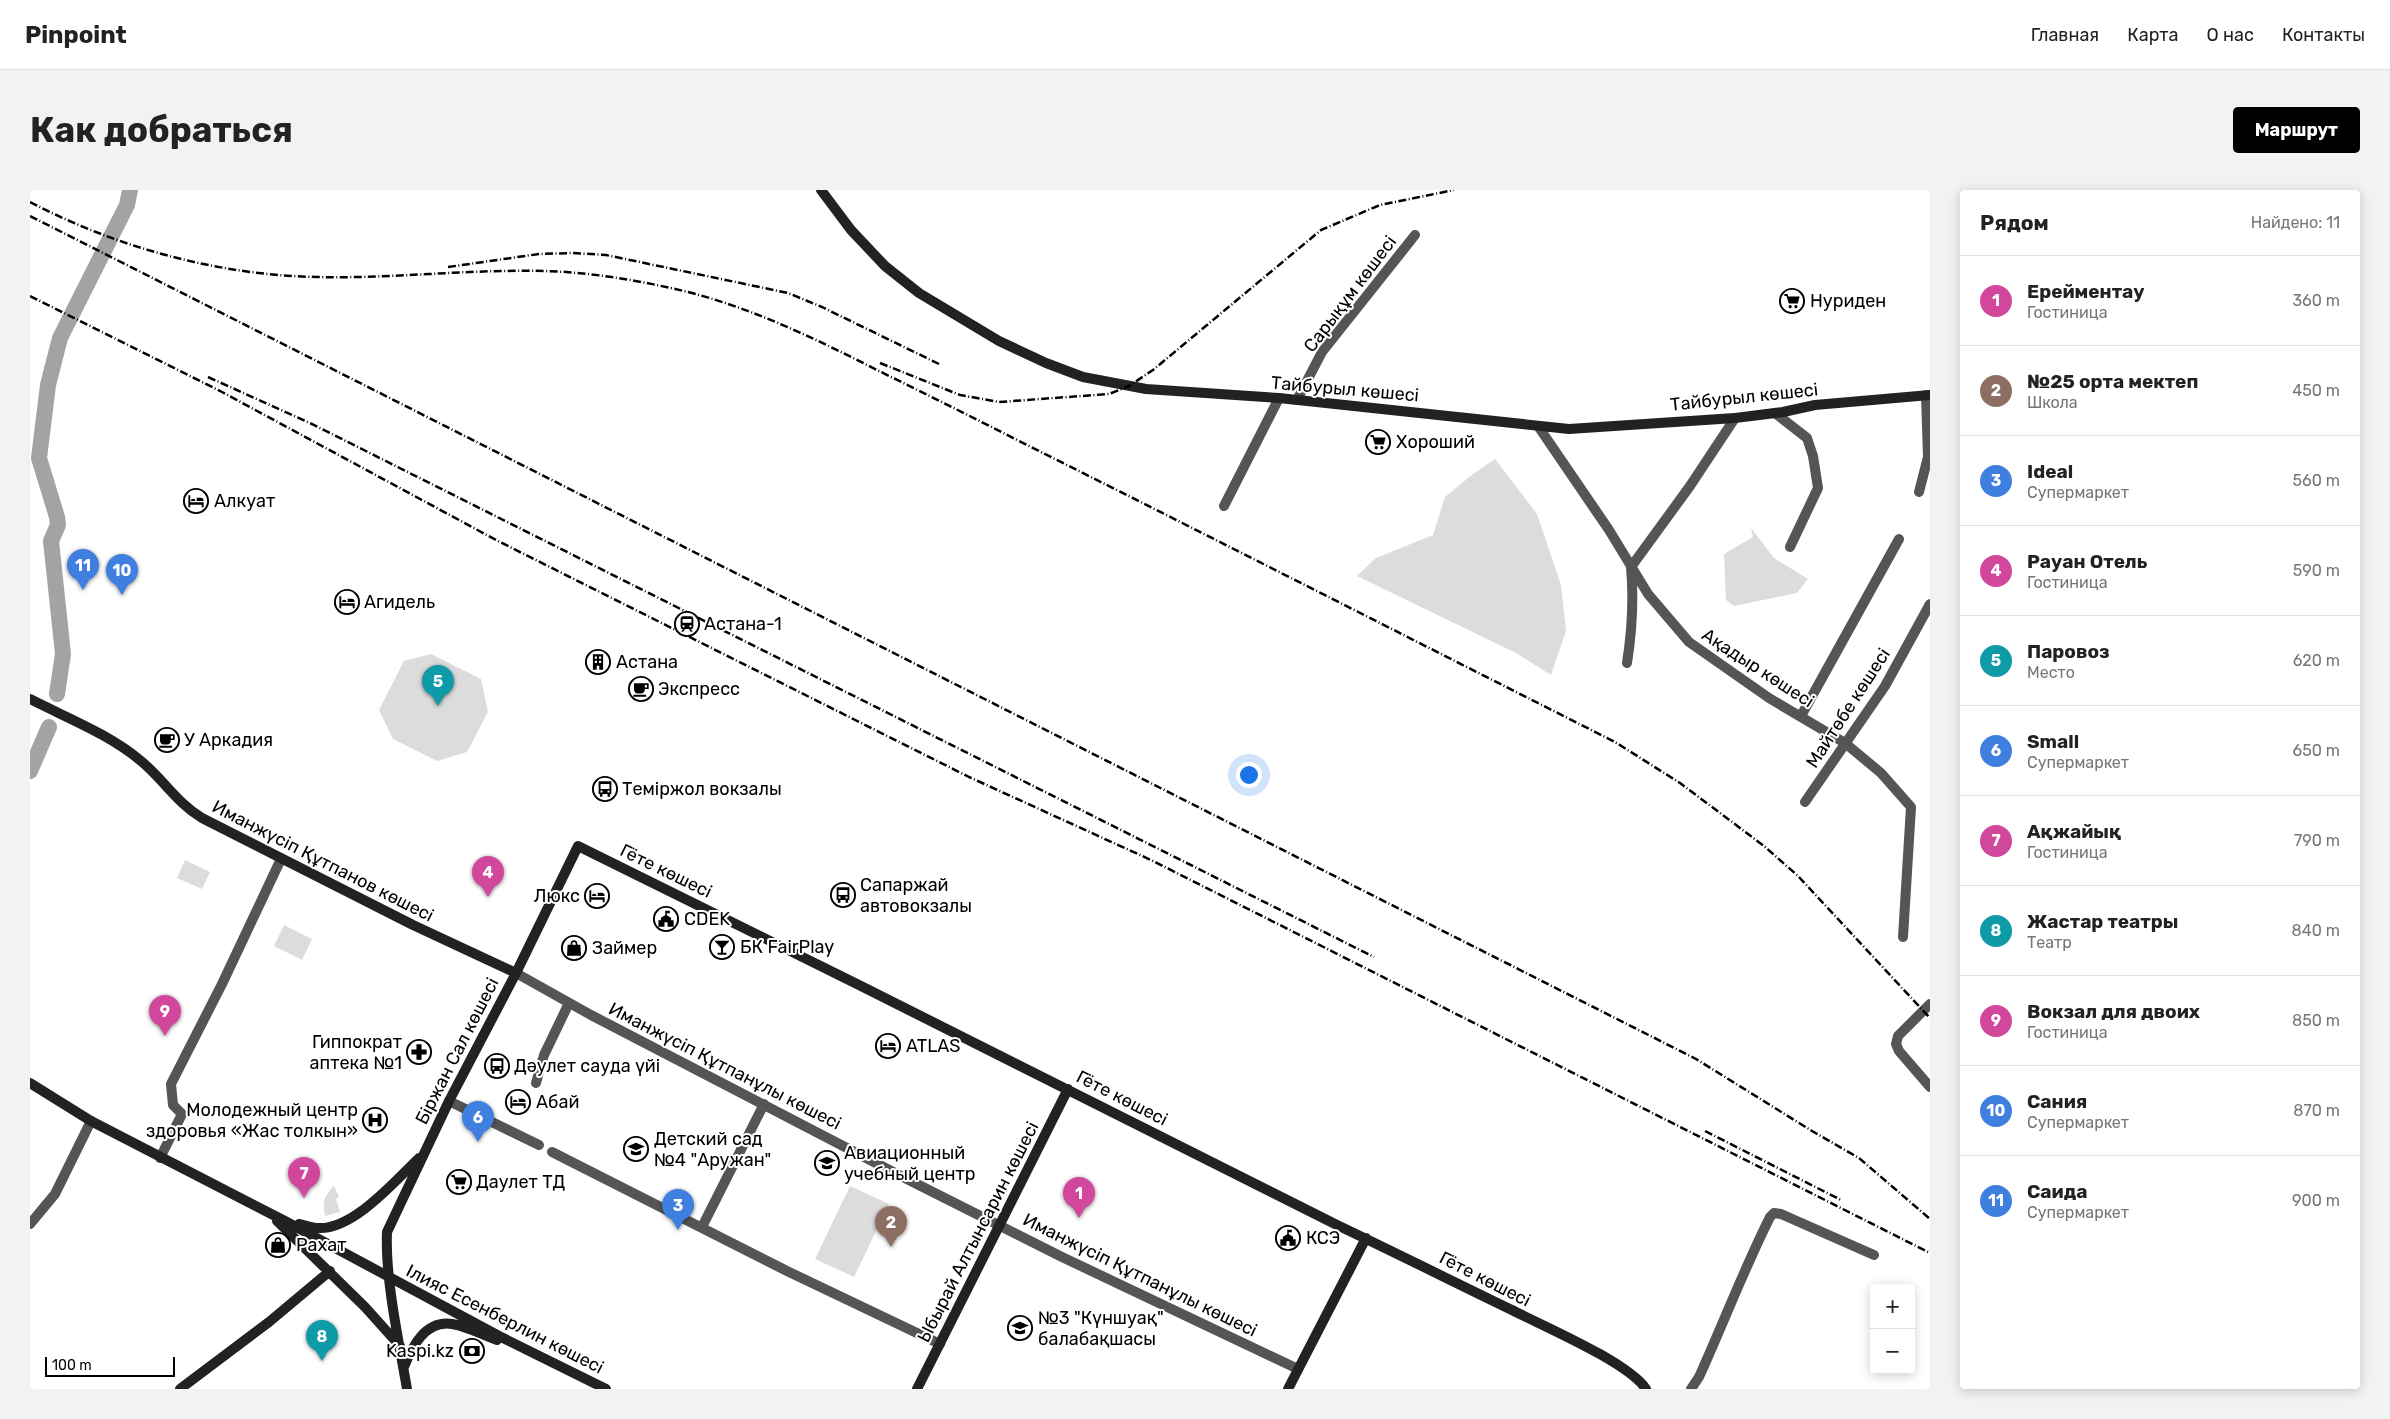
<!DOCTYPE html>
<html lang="ru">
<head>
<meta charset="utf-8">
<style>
  :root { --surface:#fff; --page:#f2f2f2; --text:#222; --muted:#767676; --line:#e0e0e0; --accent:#000 }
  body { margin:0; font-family:Rubik,sans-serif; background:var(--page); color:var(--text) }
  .controls { position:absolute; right:15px; bottom:15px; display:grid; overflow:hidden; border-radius:5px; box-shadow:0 2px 12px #0003 }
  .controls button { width:45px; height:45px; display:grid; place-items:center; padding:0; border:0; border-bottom:1px solid var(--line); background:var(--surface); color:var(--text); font:25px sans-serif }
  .scale { position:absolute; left:15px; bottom:12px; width:130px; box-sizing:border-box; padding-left:5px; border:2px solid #000; border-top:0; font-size:14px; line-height:18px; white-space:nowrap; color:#000; -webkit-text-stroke:4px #fff; paint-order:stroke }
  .you { position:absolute; left:1218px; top:584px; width:18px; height:18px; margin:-12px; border:4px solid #fff; border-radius:50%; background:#1a73e8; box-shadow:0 0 0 8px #1a73e833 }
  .badge { display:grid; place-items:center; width:32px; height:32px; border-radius:50%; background:var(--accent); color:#fff; font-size:16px; font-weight:700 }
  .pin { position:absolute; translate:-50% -41px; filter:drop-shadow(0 1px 2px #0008) }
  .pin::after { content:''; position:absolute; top:26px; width:18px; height:15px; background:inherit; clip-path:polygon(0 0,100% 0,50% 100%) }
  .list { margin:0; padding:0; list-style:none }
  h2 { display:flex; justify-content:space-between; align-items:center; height:65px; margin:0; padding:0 20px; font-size:21px }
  h2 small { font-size:16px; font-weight:400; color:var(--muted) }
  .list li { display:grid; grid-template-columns:32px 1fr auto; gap:15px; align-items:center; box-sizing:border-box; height:90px; padding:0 20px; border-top:1px solid var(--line) }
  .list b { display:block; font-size:19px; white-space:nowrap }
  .list p { margin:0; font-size:16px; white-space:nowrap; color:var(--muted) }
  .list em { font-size:16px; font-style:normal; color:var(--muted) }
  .map { position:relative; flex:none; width:1900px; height:1199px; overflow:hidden; border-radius:5px }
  header { display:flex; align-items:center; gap:30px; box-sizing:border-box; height:70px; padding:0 25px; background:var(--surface); border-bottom:1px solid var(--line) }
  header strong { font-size:24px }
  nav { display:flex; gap:28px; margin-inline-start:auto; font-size:18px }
  .intro { display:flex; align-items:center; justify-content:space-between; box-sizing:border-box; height:120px; padding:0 30px }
  h1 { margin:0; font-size:35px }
  .button { padding:12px 22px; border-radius:5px; background:var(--accent); color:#fff; font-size:18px; font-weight:700 }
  main { display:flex; gap:30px; padding:0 30px }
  aside { flex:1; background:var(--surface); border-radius:5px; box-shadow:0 2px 12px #0003 }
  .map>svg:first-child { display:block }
  .green { fill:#dcdcdc }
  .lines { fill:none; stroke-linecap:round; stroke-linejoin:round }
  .river { stroke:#a3a3a3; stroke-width:16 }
  .street { stroke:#555; stroke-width:10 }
  .secondary { stroke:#222; stroke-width:10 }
  .rail { stroke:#000; stroke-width:2.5; stroke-dasharray:8 2.5 1 2.5; stroke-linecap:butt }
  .labels { text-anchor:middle; stroke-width:4; stroke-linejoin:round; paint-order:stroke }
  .street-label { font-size:18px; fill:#000; stroke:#fff }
  .poi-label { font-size:18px; fill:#000; stroke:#fff; text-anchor:start }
</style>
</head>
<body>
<header>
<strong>Pinpoint</strong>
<nav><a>Главная</a><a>Карта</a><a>О нас</a><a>Контакты</a></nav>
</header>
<div class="intro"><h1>Как добраться</h1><a class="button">Маршрут</a></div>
<main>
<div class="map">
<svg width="1900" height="1199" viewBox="0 0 1900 1199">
  <rect width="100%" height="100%" fill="#fff"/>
  <path class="green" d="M1465,269L1507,324L1531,395L1536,441L1521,485L1486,463L1327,386L1346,368L1403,345L1415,307L1443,284Z
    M1721,338L1744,368L1778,389L1767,403L1704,416L1696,410L1694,364L1723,347Z
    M401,464L451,489L458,522L437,562L407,571L363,549L349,520L374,471Z
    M155,670L180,682L172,699L147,688Z
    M254,735L282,749L272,770L244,756Z
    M304,996L309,1007L306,1009L310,1022L295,1026C292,1012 294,1006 304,996Z
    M820,996L859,1014L824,1087L785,1069Z"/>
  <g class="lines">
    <path class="river" d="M27,504L33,464L21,351L28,335L27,327L9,268L18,195L30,148L97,15L100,0
      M0,581L19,537"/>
    <path class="street" d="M1267,210L1292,162L1385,45
      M1745,223L1777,248L1783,266L1788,298L1760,357
      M1508,236L1579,340L1618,404L1659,452L1739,508L1815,553L1851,583L1881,617L1873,747
      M1889,302L1898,267L1896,205
      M1194,316L1249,208
      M1597,473C1602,441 1604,410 1601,377L1660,296L1705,228
      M1771,526L1869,349
      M1775,612L1855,496L1900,414
      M486,783L561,825L865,983L1032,1067L1268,1179
      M1900,814L1868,846L1866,854L1869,861L1900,897
      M506,893L514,865L539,813
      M419,911L509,955
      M522,962L757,1081L910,1154
      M130,968L152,924L143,915L141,894L192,794L251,669
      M0,1034L25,1004L61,931
      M672,1037L734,914
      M1661,1199L1669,1187C1693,1134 1714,1079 1740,1027L1744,1023L1751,1024L1844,1065"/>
    <path class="secondary" d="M791,0L821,40L855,76L889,103L969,151L1016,173L1053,187L1116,199L1249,208L1539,239L1705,228L1753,222L1785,215L1900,205
      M0,509C37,528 79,544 111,571C133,589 147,613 172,628L383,735L486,783
      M0,893L61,931L255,1031L469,1146L576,1199
      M247,1031L335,1117L370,1156
      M269,1034C275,1035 282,1038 288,1038C323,1040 365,991 389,968
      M374,1177C382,1157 395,1130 422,1134C437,1136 452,1145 467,1150
      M150,1199L239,1132L300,1081
      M377,1199C369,1152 355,1089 357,1042L419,911L486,783L548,656L829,795L1307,1035C1366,1063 1424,1092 1482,1120C1513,1136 1598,1172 1616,1199
      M887,1199L1038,899
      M1258,1199L1336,1048"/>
    <path class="rail" d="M0,12C88,58 188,85 287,87C370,89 453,77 536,82C578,85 621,93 662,103C729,121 790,151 851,182C900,206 948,230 997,255C1193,353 1389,453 1585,552L1650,593L1734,656L1768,686L1900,828
      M0,26L1666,869L1782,941L1829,968L1900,1029
      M418,77L509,64L543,63L576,65L758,103L792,117L909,174
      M0,106L192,202L466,350L939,587L1121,670L1900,1063
      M850,173L930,205L969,212L1079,204L1099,196L1123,180L1291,40L1350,15L1424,0
      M178,187L280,233L1344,767
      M1675,941L1811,1010"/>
  </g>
  <defs>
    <symbol id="supermarket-ring" viewBox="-11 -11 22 22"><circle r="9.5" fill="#fff" stroke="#000" stroke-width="1.5"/><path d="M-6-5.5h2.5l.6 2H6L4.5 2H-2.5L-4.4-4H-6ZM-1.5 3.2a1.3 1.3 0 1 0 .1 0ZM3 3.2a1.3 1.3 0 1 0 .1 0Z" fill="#000"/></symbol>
    <symbol id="hotel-ring" viewBox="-11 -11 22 22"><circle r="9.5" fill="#fff" stroke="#000" stroke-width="1.5"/><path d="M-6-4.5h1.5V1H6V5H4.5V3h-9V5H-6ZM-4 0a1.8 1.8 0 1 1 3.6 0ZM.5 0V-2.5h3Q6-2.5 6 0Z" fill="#000"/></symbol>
    <symbol id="station-ring" viewBox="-11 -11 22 22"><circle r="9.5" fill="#fff" stroke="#000" stroke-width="1.5"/><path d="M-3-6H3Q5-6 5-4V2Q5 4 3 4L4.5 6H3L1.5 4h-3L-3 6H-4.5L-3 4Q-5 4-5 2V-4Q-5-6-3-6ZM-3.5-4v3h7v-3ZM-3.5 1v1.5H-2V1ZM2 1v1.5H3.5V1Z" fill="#000"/></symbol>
    <symbol id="building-ring" viewBox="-11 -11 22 22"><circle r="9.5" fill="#fff" stroke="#000" stroke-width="1.5"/><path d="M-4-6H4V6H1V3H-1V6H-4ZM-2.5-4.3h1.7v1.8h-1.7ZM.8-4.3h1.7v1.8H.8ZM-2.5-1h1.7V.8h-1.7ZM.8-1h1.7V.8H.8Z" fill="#000"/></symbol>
    <symbol id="cafe-ring" viewBox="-11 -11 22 22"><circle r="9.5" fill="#fff" stroke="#000" stroke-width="1.5"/><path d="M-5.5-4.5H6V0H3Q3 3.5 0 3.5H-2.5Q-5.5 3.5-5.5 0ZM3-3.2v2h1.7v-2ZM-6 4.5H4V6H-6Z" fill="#000"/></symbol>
    <symbol id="bus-ring" viewBox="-11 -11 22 22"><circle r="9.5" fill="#fff" stroke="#000" stroke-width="1.5"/><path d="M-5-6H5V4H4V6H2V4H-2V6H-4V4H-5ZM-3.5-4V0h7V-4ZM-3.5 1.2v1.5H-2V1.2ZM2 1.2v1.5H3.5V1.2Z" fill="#000"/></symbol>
    <symbol id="civic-ring" viewBox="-11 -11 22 22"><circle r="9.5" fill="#fff" stroke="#000" stroke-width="1.5"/><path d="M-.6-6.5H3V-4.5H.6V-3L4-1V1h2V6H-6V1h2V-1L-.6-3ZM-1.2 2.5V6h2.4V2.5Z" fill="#000"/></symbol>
    <symbol id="bar-ring" viewBox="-11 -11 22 22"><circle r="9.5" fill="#fff" stroke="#000" stroke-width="1.5"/><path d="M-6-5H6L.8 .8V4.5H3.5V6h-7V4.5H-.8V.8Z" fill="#000"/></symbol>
    <symbol id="shop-ring" viewBox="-11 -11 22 22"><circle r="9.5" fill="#fff" stroke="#000" stroke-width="1.5"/><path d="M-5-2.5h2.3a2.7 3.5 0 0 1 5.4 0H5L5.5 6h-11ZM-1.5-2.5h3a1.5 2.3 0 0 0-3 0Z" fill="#000"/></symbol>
    <symbol id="pharmacy-ring" viewBox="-11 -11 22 22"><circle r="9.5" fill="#fff" stroke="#000" stroke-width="1.5"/><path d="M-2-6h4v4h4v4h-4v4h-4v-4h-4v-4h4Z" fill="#000"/></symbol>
    <symbol id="hospital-ring" viewBox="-11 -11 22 22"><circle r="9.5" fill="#fff" stroke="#000" stroke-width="1.5"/><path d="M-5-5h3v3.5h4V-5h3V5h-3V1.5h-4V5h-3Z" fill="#000"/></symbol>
    <symbol id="school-ring" viewBox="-11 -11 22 22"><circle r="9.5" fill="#fff" stroke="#000" stroke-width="1.5"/><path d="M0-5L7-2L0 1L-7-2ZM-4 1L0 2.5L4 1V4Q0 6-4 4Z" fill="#000"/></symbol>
    <symbol id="university-ring" viewBox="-11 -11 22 22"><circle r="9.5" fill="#fff" stroke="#000" stroke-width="1.5"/><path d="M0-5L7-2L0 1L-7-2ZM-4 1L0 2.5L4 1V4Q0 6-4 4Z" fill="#000"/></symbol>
    <symbol id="bank-ring" viewBox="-11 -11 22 22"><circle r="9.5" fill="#fff" stroke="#000" stroke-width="1.5"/><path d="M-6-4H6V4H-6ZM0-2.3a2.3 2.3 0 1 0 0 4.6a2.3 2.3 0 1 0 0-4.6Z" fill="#000"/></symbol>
  </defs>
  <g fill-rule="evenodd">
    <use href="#supermarket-ring" x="1748" y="97" width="28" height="28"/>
    <use href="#supermarket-ring" x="1334" y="238" width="28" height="28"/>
    <use href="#hotel-ring" x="152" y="297" width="28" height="28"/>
    <use href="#hotel-ring" x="303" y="398" width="28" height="28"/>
    <use href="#station-ring" x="643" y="420" width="28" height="28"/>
    <use href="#building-ring" x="554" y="458" width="28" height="28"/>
    <use href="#cafe-ring" x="597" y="485" width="28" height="28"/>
    <use href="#cafe-ring" x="123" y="536" width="28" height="28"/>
    <use href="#bus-ring" x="561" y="585" width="28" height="28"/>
    <use href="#bus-ring" x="799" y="691" width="28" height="28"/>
    <use href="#hotel-ring" x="553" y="692" width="28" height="28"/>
    <use href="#civic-ring" x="622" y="715" width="28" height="28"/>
    <use href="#bar-ring" x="678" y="743" width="28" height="28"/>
    <use href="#shop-ring" x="530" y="744" width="28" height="28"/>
    <use href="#hotel-ring" x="844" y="842" width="28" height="28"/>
    <use href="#pharmacy-ring" x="375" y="848" width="28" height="28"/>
    <use href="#bus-ring" x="453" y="862" width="28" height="28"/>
    <use href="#hotel-ring" x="474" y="898" width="28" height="28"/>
    <use href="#hospital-ring" x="331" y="916" width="28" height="28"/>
    <use href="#school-ring" x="592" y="945" width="28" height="28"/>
    <use href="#university-ring" x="783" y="959" width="28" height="28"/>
    <use href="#supermarket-ring" x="415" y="978" width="28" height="28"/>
    <use href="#civic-ring" x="1244" y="1034" width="28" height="28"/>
    <use href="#shop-ring" x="234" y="1041" width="28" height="28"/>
    <use href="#school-ring" x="976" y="1124" width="28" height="28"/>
    <use href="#bank-ring" x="428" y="1147" width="28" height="28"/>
  </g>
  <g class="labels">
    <g class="street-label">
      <text transform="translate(1320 104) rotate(-53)" y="6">Сарықұм көшесі</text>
      <text transform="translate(1315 199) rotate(5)" y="6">Тайбурыл көшесі</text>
      <text transform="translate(1714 207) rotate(-6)" y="6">Тайбурыл көшесі</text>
      <text transform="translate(1728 478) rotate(33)" y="6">Ақадыр көшесі</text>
      <text transform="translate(1818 518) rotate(-57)" y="6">Майтөбе көшесі</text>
      <text transform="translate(293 671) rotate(27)" y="6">Иманжүсіп Құтпанов көшесі</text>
      <text transform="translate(636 681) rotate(26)" y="6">Гёте көшесі</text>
      <text transform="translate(427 861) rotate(-63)" y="6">Біржан Сал көшесі</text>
      <text transform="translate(695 876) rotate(27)" y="6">Иманжүсіп Құтпанұлы көшесі</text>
      <text transform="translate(1092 908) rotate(27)" y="6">Гёте көшесі</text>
      <text transform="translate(948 1042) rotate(-63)" y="6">Ыбырай Алтынсарин көшесі</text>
      <text transform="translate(1110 1085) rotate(26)" y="6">Иманжүсіп Құтпанұлы көшесі</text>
      <text transform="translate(1455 1089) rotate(27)" y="6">Гёте көшесі</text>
      <text transform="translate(475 1129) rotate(27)" y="6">Ілияс Есенберлин көшесі</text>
    </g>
    <g class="poi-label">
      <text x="1780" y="117">Нуриден</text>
      <text x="1366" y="258">Хороший</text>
      <text x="184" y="317">Алкуат</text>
      <text x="334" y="418">Агидель</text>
      <text x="674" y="440">Астана-1</text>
      <text x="586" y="478">Астана</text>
      <text x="628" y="505">Экспресс</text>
      <text x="154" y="556">У Аркадия</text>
      <text x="592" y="605">Теміржол вокзалы</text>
      <text x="830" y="701">Сапаржай<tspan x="830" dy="21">автовокзалы</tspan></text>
      <text x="550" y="712" text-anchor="end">Люкс</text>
      <text x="654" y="735">CDEK</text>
      <text x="710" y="763">БК FairPlay</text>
      <text x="562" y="764">Займер</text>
      <text x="372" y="858" text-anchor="end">Гиппократ<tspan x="372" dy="21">аптека №1</tspan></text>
      <text x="876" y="862">ATLAS</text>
      <text x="484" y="882">Дәулет сауда үйі</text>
      <text x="506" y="918">Абай</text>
      <text x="328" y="926" text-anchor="end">Молодежный центр<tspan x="328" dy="21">здоровья «Жас толкын»</tspan></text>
      <text x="624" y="955">Детский сад<tspan x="624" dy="21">№4 "Аружан"</tspan></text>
      <text x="814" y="969">Авиационный<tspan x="814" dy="21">учебный центр</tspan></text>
      <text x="446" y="998">Даулет ТД</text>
      <text x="1276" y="1054">КСЭ</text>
      <text x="266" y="1061">Рахат</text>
      <text x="1008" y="1134">№3 "Күншуақ"<tspan x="1008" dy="21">балабақшасы</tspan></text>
      <text x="424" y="1167" text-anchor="end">Kaspi.kz</text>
    </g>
  </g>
</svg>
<div class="controls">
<button>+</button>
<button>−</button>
</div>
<div class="scale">100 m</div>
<div class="you"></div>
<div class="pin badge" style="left:1049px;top:1028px;background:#d1479c">1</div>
<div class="pin badge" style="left:861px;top:1057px;background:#8d6e63">2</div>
<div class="pin badge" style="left:648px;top:1040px;background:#3f7fe0">3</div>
<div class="pin badge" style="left:458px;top:707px;background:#d1479c">4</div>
<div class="pin badge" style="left:408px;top:516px;background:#0f9aa8">5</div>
<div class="pin badge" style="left:448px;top:952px;background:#3f7fe0">6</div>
<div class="pin badge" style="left:274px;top:1008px;background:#d1479c">7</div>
<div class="pin badge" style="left:292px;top:1171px;background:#0f9aa8">8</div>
<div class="pin badge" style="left:135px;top:846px;background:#d1479c">9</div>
<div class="pin badge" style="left:92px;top:405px;background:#3f7fe0">10</div>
<div class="pin badge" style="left:53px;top:400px;background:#3f7fe0">11</div>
</div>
<aside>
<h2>Рядом<small>Найдено: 11</small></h2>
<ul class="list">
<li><span class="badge" style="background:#d1479c">1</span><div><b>Ерейментау</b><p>Гостиница</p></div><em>360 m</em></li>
<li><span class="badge" style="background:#8d6e63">2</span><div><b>№25 орта мектеп</b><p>Школа</p></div><em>450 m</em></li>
<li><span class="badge" style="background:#3f7fe0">3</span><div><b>Ideal</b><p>Супермаркет</p></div><em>560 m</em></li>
<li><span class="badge" style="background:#d1479c">4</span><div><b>Рауан Отель</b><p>Гостиница</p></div><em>590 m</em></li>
<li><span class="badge" style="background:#0f9aa8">5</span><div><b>Паровоз</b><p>Место</p></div><em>620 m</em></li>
<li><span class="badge" style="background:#3f7fe0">6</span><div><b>Small</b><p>Супермаркет</p></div><em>650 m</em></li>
<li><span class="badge" style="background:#d1479c">7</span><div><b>Ақжайық</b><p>Гостиница</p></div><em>790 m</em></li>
<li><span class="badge" style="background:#0f9aa8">8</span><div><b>Жастар театры</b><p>Театр</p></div><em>840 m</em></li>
<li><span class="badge" style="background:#d1479c">9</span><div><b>Вокзал для двоих</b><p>Гостиница</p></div><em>850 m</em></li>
<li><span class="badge" style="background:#3f7fe0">10</span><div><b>Сания</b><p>Супермаркет</p></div><em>870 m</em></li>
<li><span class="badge" style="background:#3f7fe0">11</span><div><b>Саида</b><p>Супермаркет</p></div><em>900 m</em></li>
</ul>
</aside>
</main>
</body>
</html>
